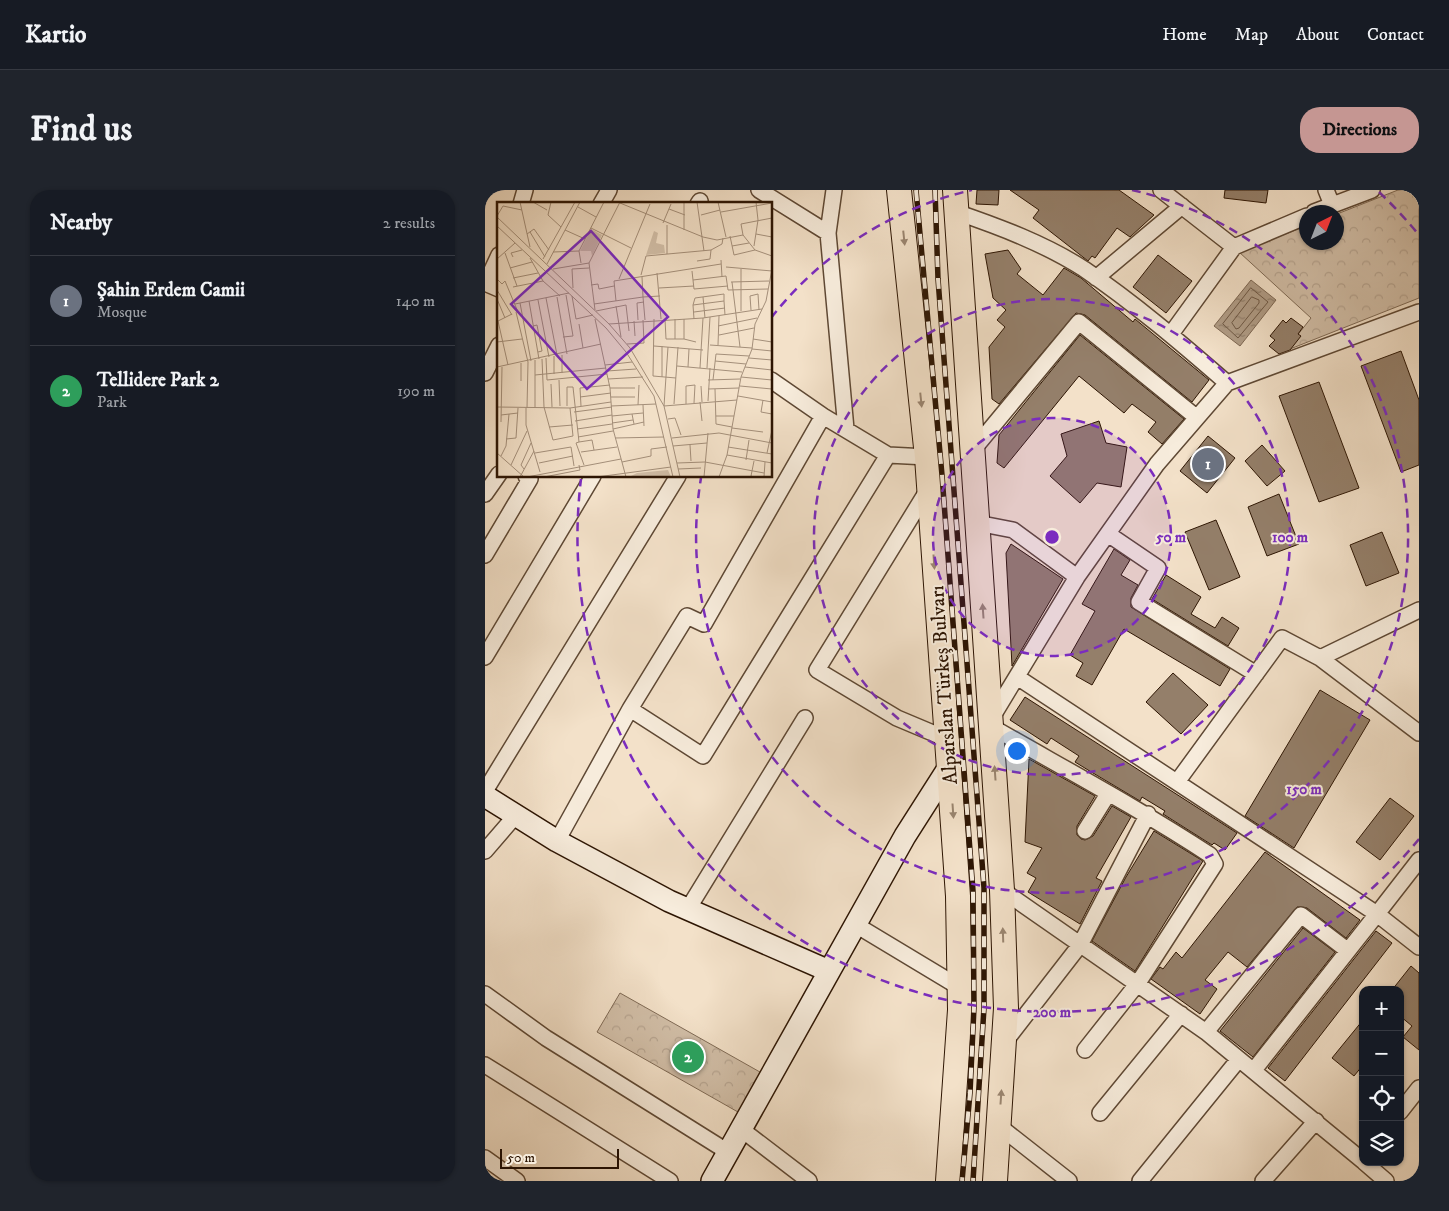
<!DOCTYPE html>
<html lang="en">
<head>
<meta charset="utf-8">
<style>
  :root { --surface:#171b24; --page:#20242c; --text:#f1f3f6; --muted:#9ea1a6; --line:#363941; --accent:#c59692 }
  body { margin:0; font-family:"IM FELL DW Pica",serif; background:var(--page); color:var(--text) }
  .controls { position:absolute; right:15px; bottom:15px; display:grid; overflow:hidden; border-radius:10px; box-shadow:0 1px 4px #0004 }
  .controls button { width:45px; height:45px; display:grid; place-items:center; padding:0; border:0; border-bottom:1px solid var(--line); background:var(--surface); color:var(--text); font:25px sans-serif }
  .compass { position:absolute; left:814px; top:15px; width:45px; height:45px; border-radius:50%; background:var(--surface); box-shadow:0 1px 4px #0004; rotate:42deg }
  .scale { position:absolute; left:15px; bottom:12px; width:119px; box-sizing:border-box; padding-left:5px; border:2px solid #2d1503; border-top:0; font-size:14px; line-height:18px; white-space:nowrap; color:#2d1503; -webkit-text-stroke:4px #f7ecdc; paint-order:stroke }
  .you { position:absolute; left:531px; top:560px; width:18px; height:18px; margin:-12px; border:4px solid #fff; border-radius:50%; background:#1a73e8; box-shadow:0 0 0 8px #1a73e833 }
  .badge { display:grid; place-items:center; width:32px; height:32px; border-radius:50%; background:var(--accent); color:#fff; font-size:16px; font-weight:700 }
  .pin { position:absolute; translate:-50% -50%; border:2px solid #fff; box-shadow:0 1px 5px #0006 }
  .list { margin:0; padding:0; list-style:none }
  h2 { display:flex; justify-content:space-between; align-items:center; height:65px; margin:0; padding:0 20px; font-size:21px }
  h2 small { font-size:16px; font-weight:400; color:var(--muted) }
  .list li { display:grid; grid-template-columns:32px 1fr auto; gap:15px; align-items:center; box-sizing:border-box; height:90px; padding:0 20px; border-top:1px solid var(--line) }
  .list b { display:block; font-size:19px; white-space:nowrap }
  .list p { margin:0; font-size:16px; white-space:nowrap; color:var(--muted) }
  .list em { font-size:16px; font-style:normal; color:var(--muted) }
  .icon { flex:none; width:28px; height:28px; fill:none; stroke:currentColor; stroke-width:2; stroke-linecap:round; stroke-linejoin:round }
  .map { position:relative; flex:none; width:934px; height:991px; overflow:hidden; border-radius:20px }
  header { display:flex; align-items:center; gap:30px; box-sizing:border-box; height:70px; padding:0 25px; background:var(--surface); border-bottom:1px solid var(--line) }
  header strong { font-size:24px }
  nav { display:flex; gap:28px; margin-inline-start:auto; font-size:18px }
  .intro { display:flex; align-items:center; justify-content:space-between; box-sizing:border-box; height:120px; padding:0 30px }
  h1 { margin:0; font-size:35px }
  .button { padding:12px 22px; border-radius:20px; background:var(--accent); color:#111; font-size:18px; font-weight:700 }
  main { display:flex; gap:30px; padding:0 30px }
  aside { flex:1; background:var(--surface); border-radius:20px; box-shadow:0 1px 4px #0004 }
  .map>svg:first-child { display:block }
  .park { fill:url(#park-crowns); stroke:#7f6a55 }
  .water { fill:url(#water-ripples); stroke:#7c6652 }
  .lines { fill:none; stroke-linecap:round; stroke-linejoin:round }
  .shore { stroke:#6e5844; stroke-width:1 }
  .building { fill:#947f6a; stroke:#2d1503 }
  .minor-casing { stroke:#5e4834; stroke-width:18 }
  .secondary-casing { stroke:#2d1503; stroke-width:24 }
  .primary-casing { stroke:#2d1503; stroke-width:26 }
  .minor { stroke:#f7ecdc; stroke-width:15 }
  .secondary { stroke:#f7ecdc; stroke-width:21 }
  .primary { stroke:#f3e1c9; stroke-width:24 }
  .rail-casing { stroke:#2d1503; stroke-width:5.5 }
  .rail { stroke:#f7ecdc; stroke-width:4; stroke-dasharray:11; stroke-linecap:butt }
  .oneway { fill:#9a8570 }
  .ring { fill:none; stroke:#7b2cbf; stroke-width:2.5; stroke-dasharray:9 6 }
  .labels { text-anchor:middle; stroke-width:4; stroke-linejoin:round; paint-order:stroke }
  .street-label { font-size:20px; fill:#2d1503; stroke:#f7ecdc }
  .inset-road { fill:none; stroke:#a48f7a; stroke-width:1 }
  .view { fill:#7b2cbf; fill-opacity:0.15; stroke:#7b2cbf; stroke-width:2.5 }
  .inset-edge { fill:none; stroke:#2d1503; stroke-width:2.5 }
  .centre { fill:#7b2cbf; stroke:#f7ecdc; stroke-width:2.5 }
  .ring-label { font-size:15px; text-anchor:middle; font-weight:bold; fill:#7b2cbf; stroke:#f7ecdc; stroke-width:4; stroke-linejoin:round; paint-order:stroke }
</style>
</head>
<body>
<header>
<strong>Kartio</strong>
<nav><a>Home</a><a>Map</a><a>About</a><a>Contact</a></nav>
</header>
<div class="intro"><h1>Find us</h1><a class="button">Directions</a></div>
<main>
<aside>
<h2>Nearby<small>2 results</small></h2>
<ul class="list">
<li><span class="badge" style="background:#6b7280">1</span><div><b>Şahin Erdem Camii</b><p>Mosque</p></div><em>140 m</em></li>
<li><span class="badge" style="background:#2e9e5b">2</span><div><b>Tellidere Park 2</b><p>Park</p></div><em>190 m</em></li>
</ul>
</aside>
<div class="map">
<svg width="934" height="991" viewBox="0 0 934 991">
  <defs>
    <pattern id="park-crowns" width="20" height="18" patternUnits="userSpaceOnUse" patternTransform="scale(1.25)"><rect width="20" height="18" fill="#d1bea7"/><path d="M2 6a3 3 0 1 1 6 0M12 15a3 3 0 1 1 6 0" fill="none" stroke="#b4a28e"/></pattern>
    <pattern id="water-ripples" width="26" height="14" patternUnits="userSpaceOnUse" patternTransform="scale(1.25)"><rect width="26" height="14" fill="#b09c86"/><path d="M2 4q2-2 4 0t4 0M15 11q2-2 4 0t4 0" fill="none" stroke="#907e6b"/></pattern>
  </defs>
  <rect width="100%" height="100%" fill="#f3e1c9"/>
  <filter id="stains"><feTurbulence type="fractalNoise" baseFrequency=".004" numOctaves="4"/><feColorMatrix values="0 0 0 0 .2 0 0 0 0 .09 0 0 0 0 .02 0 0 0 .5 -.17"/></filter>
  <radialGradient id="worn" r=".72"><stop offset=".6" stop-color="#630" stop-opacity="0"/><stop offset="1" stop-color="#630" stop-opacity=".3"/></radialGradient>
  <path class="park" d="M913,0H934V108L800,161L826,128L754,62L821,36L822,52H852V24Z
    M135,803L282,886L260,926L112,842Z"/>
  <path class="water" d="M766,90L791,110L755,156L729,136Z"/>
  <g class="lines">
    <path class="shore" d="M766,98L783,112L753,148L738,134Z
      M767,107L774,110V113L754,138L751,139L747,133Z"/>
  </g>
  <path class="building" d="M492,0H514L513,15L491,14Z
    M525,0H634L669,25L645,47L632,38L610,68L607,66L603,71L548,28L554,20Z
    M740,0H783L781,13L739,8Z
    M523,60L536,79L532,84L558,105L579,78L596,88L648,132L650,129L724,190L707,212L600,125L591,123L514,214L507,209L504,157L520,137L512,130L521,120L508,108L500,64Z
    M673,65L707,91L681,123L648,97Z
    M806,128L818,137L813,144L816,146L805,160L794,164L784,156L790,150L785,146L798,130L801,133Z
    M595,145L699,229L677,254L663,242L671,232L647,214L639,223L594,186L519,278L512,273L514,245Z
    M916,161L934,210V275L916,282L876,176Z
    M834,192L874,298L834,312L794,206Z
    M614,231L621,253L642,257L636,297L612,293L595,313L565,286L582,266L576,244Z
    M723,246L750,268L722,303L695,281Z
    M777,255L800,281L782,296L760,271Z
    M794,304L814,354L782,366L763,317Z
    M731,330L755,387L724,400L700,342Z
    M897,342L914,383L881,396L865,355Z
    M526,354L578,389L527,476L521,363Z
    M629,359L645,370L636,385L653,395L646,408V417L745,479L735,496L639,439L607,495L591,486L598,473L585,465L610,421L597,414Z
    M681,385L716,407L706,424L730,438L737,427L754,438L743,456L667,409Z
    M688,483L723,515L696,544L661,512Z
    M835,500L885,530L809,658L760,626Z
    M540,507L752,643L740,660L729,653L727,655L678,624L680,621L657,607L655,611L603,580L590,572L594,566L566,548L562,554L525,530Z
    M544,569L610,606L592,636V645L596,649L600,650L608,646L627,616L646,627L611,688L617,691L595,734L543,702L551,688L542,683L557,658L540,652Z
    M905,608L929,626L895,670L871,652Z
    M669,641L718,671L650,781L607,751L641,687Z
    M780,662L875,730L861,748L822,718L812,717L762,777L743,762L720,790L732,799L715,824L666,789L675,777L678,779L691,762L697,768Z
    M818,738L850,762L768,867L735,841Z
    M891,741L907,753L800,891L783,878Z
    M926,776L934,783V860L918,847L927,836L915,826V800H907Z
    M878,830V875L869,886L847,868Z"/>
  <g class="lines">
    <defs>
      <path id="minor" d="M274,0L343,43
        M349,0L343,43L361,239
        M676,0L749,57
        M841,0L847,15
        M36,14L40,0
        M116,14L124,0
        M213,14L215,11
        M471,22C515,37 560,54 599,79C649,113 696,153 742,193
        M829,22L887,0
        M611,88L697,16
        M0,93L14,99
        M1,93L14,65
        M686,144L749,57L822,26
        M0,183L14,155
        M286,190L338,226L403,265L442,267
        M488,260L594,132L711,227
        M444,298L332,480L412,528L462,549
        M0,304L14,284
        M492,333L528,340L592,387
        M623,344L673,378L654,412L771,484
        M0,365L45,289L41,286
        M0,467L108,286
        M835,468L934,420
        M532,487L892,724L769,880
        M145,519L218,566L403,265
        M506,529L592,387L672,274L742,193L934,122
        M507,537C580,579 655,619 725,665L730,674L653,793L600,860
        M692,592L797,448L835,468L934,543
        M0,601L193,286
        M600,641L623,604
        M72,651L145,519L202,426L219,434L338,226
        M0,661L31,625
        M934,670L892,724L934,757
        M517,700L721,842L878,971
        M203,719L320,528
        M371,735L474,797
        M0,804L61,848L243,962
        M721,842L816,725L862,760
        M519,853L595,755L663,624
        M0,875L185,991
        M915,922L934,898
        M615,923L696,824
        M514,936L584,991
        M256,939L324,991
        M0,968L32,991
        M879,972L901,991
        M655,991L754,869
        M778,991L831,931"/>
      <path id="secondary" d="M0,606L72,651L184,711L344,781
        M227,991L420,646L464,577"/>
      <path id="primary" d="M414,0L442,267L473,706L475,820L463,991
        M470,0L517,700L521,818L510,991"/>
    </defs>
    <use href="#minor" class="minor-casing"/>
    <use href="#secondary" class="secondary-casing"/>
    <use href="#primary" class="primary-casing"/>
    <use href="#minor" class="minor"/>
    <use href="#secondary" class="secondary"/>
    <use href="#primary" class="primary"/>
    <defs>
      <path id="rail" d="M431,0L457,285L488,701L489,817L485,903L477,991
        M450,0L453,89L499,698V818L488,991"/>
    </defs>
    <use href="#rail" class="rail-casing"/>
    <use href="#rail" class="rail"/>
  </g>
  <defs><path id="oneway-solid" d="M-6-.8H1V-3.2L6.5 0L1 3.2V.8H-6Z" transform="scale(1.25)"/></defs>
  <g class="oneway">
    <use href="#oneway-solid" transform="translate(419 48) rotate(84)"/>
    <use href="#oneway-solid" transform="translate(436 210) rotate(84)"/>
    <use href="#oneway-solid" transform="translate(449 372) rotate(86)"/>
    <use href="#oneway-solid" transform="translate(498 421) rotate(-94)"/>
    <use href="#oneway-solid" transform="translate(510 583) rotate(-94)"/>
    <use href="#oneway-solid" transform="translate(468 621) rotate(86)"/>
    <use href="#oneway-solid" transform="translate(518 745) rotate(-92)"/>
    <use href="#oneway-solid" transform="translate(516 907) rotate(-86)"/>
  </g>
  <circle cx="567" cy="347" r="119" fill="#7b2cbf" fill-opacity=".12"/>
  <g class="ring">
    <circle cx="567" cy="347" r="119"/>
    <circle cx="567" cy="347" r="238"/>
    <path d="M286 128A356 356 0 0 1 487 0M647 0A356 356 0 1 1 216 288"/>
    <path d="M934 649A475 475 0 0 1 96 289M894 2A475 475 0 0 1 934 45"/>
  </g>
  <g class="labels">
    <g class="street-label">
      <text transform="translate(458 495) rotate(-94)" y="7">Alparslan Türkeş Bulvarı</text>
    </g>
  </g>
  <g transform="translate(12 12)">
    <rect width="275" height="275" fill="#f3e1c9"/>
    <path d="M94,27L105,33L95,54L94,49H83ZM157,29L161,31L159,41L167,43L168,51L149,53ZM171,268L174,275H132L140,271Z" fill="#d1bea7"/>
    <path class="inset-road" d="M23,0L33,45M36,0L50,8M54,0L51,13L64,25M146,0H174M200,0L207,49M221,0L229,35M123,1L206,35L220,38L246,33M81,5L99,15M172,7L188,13M224,10L275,1M204,13L223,8M0,14L6,4L25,8M0,15L112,122L133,146L167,204L183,275M275,16L244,22L246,33L258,48L275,54M166,21L174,2M0,24L109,126L129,150L157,194L176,275M94,26L134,46M68,28L88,37M187,28V0M33,30L48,55M30,32L37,27L52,48M259,32L275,35M233,34L237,53L258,48M235,44L252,41M257,44L261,18L259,0M56,50L82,49M8,51L20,84M170,52V23M16,55L14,51L25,48M33,56L46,79L63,94M0,57L18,41M46,57L78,0M224,58L225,75M200,59L213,57L214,48M84,61L82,49L107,0M50,62L83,0M229,65L275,69M13,66L35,60M56,67L92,61M244,67V109M195,69L197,87L231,84M160,71L164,117M144,73L149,54L214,48L225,42L226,36M145,75L146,95L163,94M16,76L41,71M0,77L5,82L8,79L21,110M122,77L153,2M196,78L229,74L231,88L271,87M234,80L272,79M235,80L243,145M94,83L101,82L102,87L117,84M16,85L46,79M76,86L75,67L92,66M162,86L197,84M0,88L15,113M75,94L79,117L96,113M60,95L70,152M206,95L208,116M49,96L60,153M0,97L8,116M41,98L52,155M32,99L42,157M119,99L117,79L224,62M23,101L34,159M18,102L72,91M97,102L146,95L148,118M196,103L198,96L227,92V99M119,104L124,135M98,108L92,61L123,0M254,108L253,94L261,92L262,108M99,109L129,103L132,129M19,110L31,160L30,206M197,110L228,106M98,117L113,186L116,227L129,275M157,117L156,174L179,176M168,117L169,137H187L199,140M178,117V137M187,117V137M197,117L196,103L227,99L228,113M141,118L140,101L147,100M1,119L11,163M1,119L15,112M137,119L138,134M82,122L86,146M112,122L206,116L265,107M36,124L40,123L45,149L41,150M221,124L260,116M222,133L257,126M66,135L76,134L69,93M256,137L275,140M0,140L25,137M130,142L147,141L146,118M213,143L255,146M221,143L222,114M157,144L206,148M255,147L275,149M65,153V171M57,154V172M49,156L50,178L110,172M252,156L275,158M45,157L47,205L56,238L76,234L73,206M38,158V205M218,159L249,162M24,161V179M108,163L135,160M180,164L245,170M0,165L104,142M191,165L192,147M248,165L275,168M203,166L206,116M210,166L213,115M110,169L139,167M38,173L109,166M165,175V144M244,175L275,178M111,177L146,175M62,178L63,204M211,178L243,177M216,178L219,152L252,154M54,182L55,205M204,184L205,200M243,184L275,187M113,186H138M211,187L242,186M218,187L219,222L235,225M241,194L275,200M83,195L114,191M114,195H138M266,198L264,210L275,212M211,199L213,166M203,200L205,219M177,202L181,145M189,202V184L198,183L197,201M141,203L142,183M146,203L147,224M70,204V185H76L82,240L79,241L87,263M84,204L83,186L113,183M114,204L159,202M167,204L171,145M167,204L240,198M0,205L73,206L114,200M29,206V223L43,270M77,210L115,205M4,213L21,211M115,214L135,212M219,214H237M171,217L178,216L184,233M78,219L115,213M4,220L5,165M115,221L136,218M137,222L135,212L146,211M52,225L76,223M235,226L266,230M80,227L115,222M116,227L147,220M81,235L116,229M118,236L167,235M175,236L222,231L275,241M9,237L19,236L21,206M82,240L95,238L97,248M193,243L194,259M176,244L210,241M231,245L275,252M84,250L120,245M0,251L27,275M38,251L74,245L77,264M270,251L275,228M230,253L275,261M4,254L9,244L12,212M249,258L252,238M257,259L254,274L257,275M125,260L154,254V247L170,245M42,261L76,254M180,261L208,260L267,271M14,263L30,229M27,267L24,263L34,241M181,267L204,266M23,275L37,249M30,275L124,257M47,275L83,268L82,263M100,275L174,265M207,275L211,231M222,275L230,253L244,175L255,147L258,122L269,99L275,67M267,275L268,260"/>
    <path class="view" d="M94,29L171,115L90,187L14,102Z"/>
    <rect width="275" height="275" class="inset-edge"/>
  </g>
  <circle cx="567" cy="347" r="8" class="centre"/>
  <g class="ring-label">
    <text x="686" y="352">50 m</text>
    <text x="805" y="352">100 m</text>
    <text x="819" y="604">150 m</text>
    <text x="567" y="827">200 m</text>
  </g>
  <rect width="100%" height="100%" filter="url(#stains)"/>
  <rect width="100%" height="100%" fill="url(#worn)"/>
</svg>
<div class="controls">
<button>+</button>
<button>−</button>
<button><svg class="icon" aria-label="locate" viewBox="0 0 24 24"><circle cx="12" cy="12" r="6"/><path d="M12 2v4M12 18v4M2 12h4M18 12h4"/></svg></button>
<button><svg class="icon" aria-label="layers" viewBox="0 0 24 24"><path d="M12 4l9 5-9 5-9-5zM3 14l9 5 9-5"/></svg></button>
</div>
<svg class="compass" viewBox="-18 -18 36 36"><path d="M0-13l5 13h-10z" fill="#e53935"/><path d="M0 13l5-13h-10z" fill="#9ea1a6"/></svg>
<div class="scale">50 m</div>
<div class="you"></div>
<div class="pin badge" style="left:723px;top:274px;background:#6b7280">1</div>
<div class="pin badge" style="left:203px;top:867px;background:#2e9e5b">2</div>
</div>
</main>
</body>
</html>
